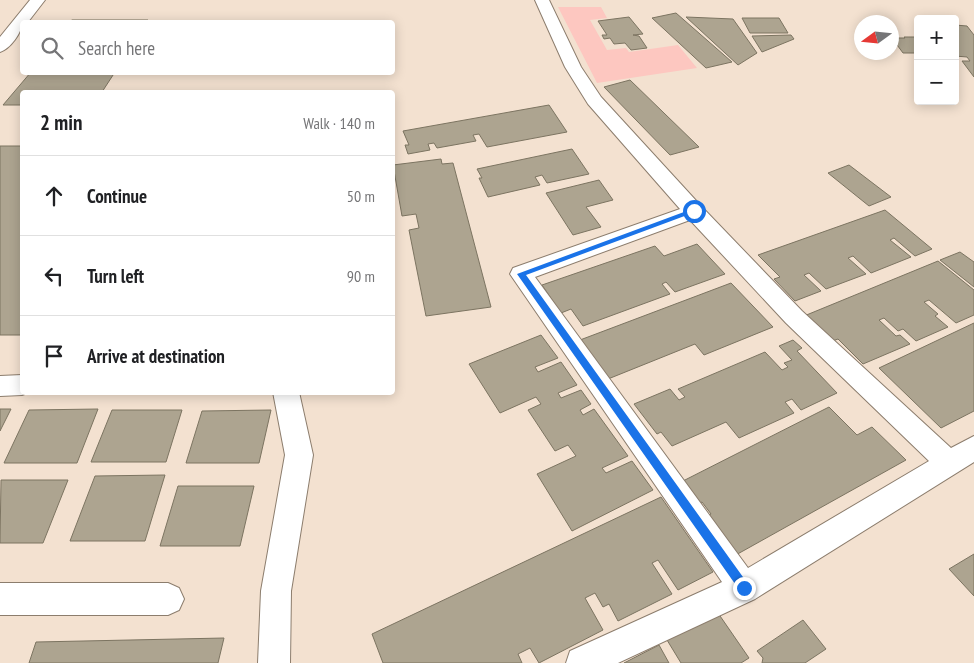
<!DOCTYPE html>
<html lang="en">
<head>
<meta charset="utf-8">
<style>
  :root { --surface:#fff; --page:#f2f2f2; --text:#202124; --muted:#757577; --line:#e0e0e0 }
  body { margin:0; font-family:"PT Sans Narrow",sans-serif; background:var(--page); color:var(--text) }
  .controls { position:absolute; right:15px; top:15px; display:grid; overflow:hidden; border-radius:5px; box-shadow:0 2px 12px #0003 }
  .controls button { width:45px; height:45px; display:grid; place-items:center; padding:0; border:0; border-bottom:1px solid var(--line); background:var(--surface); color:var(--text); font:25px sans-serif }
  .compass { position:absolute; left:854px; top:15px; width:45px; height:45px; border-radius:50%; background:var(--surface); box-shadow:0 2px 12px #0003; rotate:255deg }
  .stop { position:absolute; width:15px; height:15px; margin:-11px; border:4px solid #1a73e8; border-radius:50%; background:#fff }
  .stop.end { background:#1a73e8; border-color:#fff; box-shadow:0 1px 5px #0008 }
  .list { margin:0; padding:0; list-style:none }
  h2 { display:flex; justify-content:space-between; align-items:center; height:65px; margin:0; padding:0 20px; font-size:21px }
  h2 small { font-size:16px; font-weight:400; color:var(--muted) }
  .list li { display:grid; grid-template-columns:32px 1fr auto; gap:15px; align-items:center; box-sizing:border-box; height:80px; padding:0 20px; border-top:1px solid var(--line) }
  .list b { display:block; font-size:19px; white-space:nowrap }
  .list em { font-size:16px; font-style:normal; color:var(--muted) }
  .icon { flex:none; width:28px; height:28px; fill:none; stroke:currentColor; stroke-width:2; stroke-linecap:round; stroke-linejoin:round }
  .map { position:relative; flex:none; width:974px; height:663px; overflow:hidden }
  .search { position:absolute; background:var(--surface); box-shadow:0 2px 12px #0003; left:20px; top:20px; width:375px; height:55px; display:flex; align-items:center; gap:12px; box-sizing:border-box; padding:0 18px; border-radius:5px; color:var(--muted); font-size:19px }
  .panel { position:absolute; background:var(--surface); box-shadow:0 2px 12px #0003; left:20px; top:90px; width:375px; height:305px; border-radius:5px }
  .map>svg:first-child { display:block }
  .green { fill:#fdc7c0 }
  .building { fill:#ada490; stroke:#7c7461 }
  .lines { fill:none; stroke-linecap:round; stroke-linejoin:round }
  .street-casing { stroke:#8c7d6d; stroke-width:2 }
  .street { fill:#fff; fill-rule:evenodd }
  .route { fill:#1a73e8 }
</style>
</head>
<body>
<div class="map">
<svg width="974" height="663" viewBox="0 0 974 663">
  <rect width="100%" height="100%" fill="#f3e1d0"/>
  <path class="green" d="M558,7H601L607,18L590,20L607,50L626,48L629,52L678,45L697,68L597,83Z"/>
  <path class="building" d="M676,13L732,62L706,68L652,18Z
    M629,17L643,34L633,35L639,36L647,48L631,50L625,43L614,44L610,38L604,39L602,35H607L598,21Z
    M686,17L733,19L757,53L738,65Z
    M742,18H779L788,33H750Z
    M72,20H148L147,22H69Z
    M955,25L967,26L974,35V77L962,61H970L967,57L955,56Z
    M791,35L794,39L762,52L752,36Z
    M904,37H918V56L915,53H903L892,38H905Z
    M31,72H115L102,92H22V105H3Z
    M630,80L699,147L670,155L604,87Z
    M549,105L567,132L487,147L479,134L473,135L476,141L437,148L434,143L428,144L430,150L408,154L405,145H409L403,131Z
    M0,146H22V335H0Z
    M572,149L589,174L547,183L542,175L535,177L540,185L488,197L479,178H482L477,169Z
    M441,159L442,164L453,163L491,307L426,316L409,230L419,228L416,214L402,216L393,165Z
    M849,165L891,197L869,206L828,173Z
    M599,180L613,200L586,207L601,227L573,235L546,193Z
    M885,210L932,249L915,256L894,238L890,240L911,257L871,273L853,256L848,258L866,274L826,289L809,273L804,275L821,291L795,301L774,279L780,277L758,255Z
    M697,244L725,274L675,292L666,282L662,284L670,294L583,326L571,309L561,313L542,285L655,246L664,256Z
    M960,252L974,262V287L940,260Z
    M938,261L974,290V315L956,323L929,300L924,302L938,314L935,316L948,327L916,341L903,329L898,331L884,318L879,320L896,336L900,335L910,344L863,364L838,339L830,342L804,316Z
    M731,283L773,327L704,355L695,344L608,379L580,340Z
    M974,323V411L941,428L879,368Z
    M541,335L558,358L535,367L538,372L561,362L577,385L558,393L561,398L581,390L591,404L580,410L583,415L594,409L628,456L602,468L606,473L632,461L653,490L572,531L537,474L576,456L568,445L555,451L528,410L541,404L536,397L500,413L469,364Z
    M793,340L802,348L797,351L837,393L801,410L792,399L785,402L794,413L739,438L726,422L672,446L661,432L657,434L634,404L670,389L679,400L685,397L678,389L765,352L782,370L788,367L784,363L792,360L779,346Z
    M829,407L857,435L872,427L906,460L734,556L705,517L711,514L702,502L696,505L679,483Z
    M0,409H11L0,431Z
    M98,409L77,463H4L29,410Z
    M112,410H182L166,462H91Z
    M271,410L259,463H186L202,411Z
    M165,475L145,541H70L95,476Z
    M1,480H68L43,543H0Z
    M178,486H254L240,546H160Z
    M661,497L713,572L678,590L658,560L652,563L672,594L618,621L609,604L603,607L595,593L585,598L603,630L539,663L530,648L518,654L522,663H383L372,634Z
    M974,554V596L949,569Z
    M718,613L749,658L741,663H681L667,640Z
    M803,620L826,649L805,663H762L763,658L757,651Z
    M224,638L218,663H29L36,642Z
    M659,645L669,663H624Z"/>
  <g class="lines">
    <defs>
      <path id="street" d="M30,0H45L28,22H22C22,33 10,49 0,52V37Z
        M535,0H549L581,67L601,97L701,206L802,311L951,448L974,436V462L755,599L618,663H566L570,651L722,582L510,274L513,268L680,209L588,104L565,67ZM690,220L786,323L929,461L748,568L535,277Z
        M22,375V392H30L22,395L0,396V376Z
        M273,392H299L313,455L291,591L290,663H258L261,591L285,455Z
        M0,583H168L179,588L184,599L179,610L168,615H0Z"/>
    </defs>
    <use href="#street" class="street-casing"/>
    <use href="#street" class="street"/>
  </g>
  <path class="route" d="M692,209L698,211L526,275L748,584L749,588L748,591L744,593L740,591L517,274Z"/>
</svg>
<div class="controls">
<button>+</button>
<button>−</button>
</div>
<svg class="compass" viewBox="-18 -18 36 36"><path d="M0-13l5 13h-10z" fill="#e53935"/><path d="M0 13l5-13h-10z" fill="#757577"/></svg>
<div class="stop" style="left:694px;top:211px"></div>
<div class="stop end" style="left:744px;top:588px"></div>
<div class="search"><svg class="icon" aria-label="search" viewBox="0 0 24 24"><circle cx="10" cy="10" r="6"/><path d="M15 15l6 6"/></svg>Search here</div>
<section class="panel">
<h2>2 min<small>Walk · 140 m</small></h2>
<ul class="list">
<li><svg class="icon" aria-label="ahead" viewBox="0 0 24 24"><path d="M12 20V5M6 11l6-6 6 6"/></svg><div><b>Continue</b></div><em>50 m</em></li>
<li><svg class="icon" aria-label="left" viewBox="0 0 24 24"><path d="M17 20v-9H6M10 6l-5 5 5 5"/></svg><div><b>Turn left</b></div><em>90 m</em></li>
<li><svg class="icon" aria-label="arrive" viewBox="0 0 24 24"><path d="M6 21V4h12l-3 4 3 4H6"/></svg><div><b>Arrive at destination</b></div></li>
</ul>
</section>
</div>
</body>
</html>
